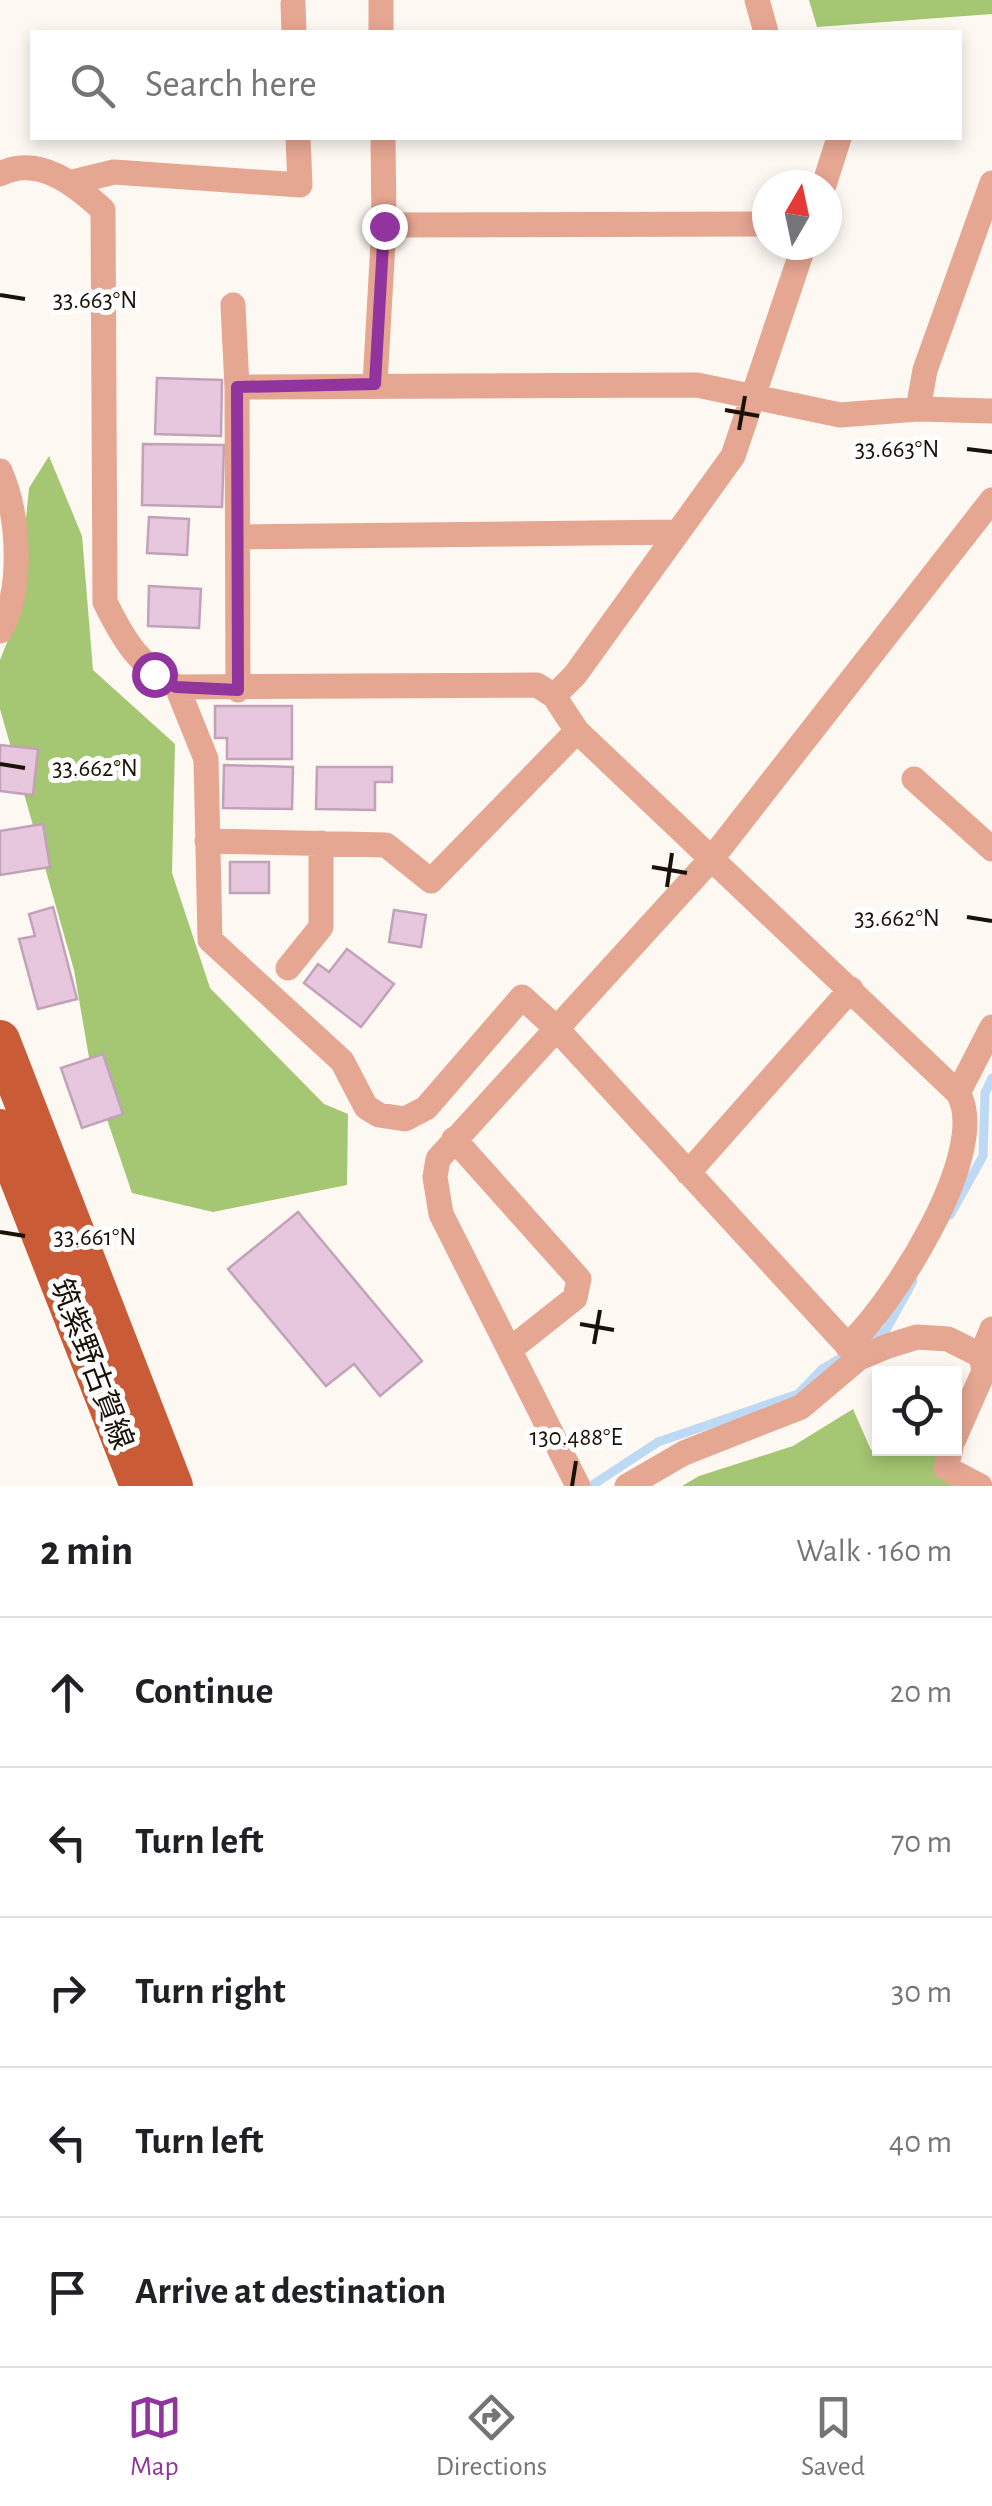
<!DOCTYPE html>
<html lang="en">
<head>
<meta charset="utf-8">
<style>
  :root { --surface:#fff; --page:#f2f2f2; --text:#202124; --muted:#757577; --line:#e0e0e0; --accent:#92349e }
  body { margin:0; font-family:"Alegreya Sans","Noto Sans JP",sans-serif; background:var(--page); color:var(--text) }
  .controls { position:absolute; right:30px; bottom:30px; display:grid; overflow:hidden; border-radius:0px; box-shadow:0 5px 15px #0003 }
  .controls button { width:90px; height:90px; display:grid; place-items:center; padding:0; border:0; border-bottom:2px solid var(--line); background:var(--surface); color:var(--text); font:50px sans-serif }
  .compass { position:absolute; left:752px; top:170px; width:90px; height:90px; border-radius:50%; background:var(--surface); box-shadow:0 5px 15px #0003; rotate:9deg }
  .stop { position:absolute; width:30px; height:30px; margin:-22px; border:8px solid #92349e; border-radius:50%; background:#fff }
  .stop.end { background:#92349e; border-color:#fff; box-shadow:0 2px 10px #0008 }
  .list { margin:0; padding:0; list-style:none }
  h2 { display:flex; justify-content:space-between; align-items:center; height:130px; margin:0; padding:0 40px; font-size:42px }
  h2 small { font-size:32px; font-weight:400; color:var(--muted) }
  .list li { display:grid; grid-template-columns:65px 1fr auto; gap:30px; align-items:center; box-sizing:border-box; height:150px; padding:0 40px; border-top:2px solid var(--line) }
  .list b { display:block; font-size:38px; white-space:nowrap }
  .list em { font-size:32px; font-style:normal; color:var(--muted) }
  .icon { flex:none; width:55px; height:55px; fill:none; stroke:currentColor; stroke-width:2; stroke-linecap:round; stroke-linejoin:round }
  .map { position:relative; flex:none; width:992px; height:1486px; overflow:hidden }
  .search { position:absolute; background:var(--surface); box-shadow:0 5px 15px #0003; left:30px; right:30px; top:30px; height:110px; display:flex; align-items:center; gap:25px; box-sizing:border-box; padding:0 35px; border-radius:0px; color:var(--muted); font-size:38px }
  .sheet { height:880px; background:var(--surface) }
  nav { display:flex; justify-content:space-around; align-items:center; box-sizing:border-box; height:140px; border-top:2px solid var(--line); background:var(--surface); font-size:28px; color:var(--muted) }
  nav a { display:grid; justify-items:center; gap:5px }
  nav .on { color:var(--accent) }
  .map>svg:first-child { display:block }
  .forest { fill:#a5c672 }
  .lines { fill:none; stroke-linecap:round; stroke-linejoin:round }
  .stream { stroke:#bdd9f3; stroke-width:9 }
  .building { fill:#e7c7de; stroke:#c1a2b9; stroke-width:2.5 }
  .minor { stroke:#e5a692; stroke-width:25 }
  .primary { stroke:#c95b36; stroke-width:40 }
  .route { stroke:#92349e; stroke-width:12 }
  .ticks { fill:none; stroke:#1a1107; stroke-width:4 }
  .labels { text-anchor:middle; stroke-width:10; stroke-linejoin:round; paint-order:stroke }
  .street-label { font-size:30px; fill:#1a1107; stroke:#fff }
  .ticks-label { font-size:25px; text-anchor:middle; fill:#1a1107; stroke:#fff; stroke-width:10; stroke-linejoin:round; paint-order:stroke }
</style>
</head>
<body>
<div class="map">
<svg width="992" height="1486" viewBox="0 0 992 1486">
  <rect width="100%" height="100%" fill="#fdf8f2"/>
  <path class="forest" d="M809,0H992V14L817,27Z
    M49,456L82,536L93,670L175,744L172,873L210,988L324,1104L348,1114L347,1185L213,1212L132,1193L92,1075L74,970L0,709V660L16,620L29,488Z
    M853,1409L871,1450L933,1453L983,1486H682L699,1476L793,1446Z"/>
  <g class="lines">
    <path class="stream" d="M950,1215L983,1156L985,1093L992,1078
      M862,1345L886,1330L913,1281
      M591,1486L658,1442L798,1394L822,1369L844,1356"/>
  </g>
  <path class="building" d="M157,378L222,380L221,436L155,434Z
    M143,444L224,445L222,507L142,505Z
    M149,517L189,519L187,555L147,553Z
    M149,586L201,589L199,628L148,626Z
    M215,706H292V759H227V738H215Z
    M0,745L38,749L33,795L0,791Z
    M224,765L293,767L292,809L223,808Z
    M317,767H392V782H375V810L316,809Z
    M43,824L50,867L0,875V831Z
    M230,862H269V893H230Z
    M53,907L77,999L38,1009L19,939L35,936L29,914Z
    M394,910L426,915L421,947L389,942Z
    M347,949L394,984L361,1027L304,983L318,964L329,972Z
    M103,1054L123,1114L82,1128L61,1068Z
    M298,1212L422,1361L380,1396L354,1364L326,1386L228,1269Z"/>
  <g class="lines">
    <path class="minor" d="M381,0V32
      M757,0L766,32
      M293,4L294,32
      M0,174C39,154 77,186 103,210L105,602C124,641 139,665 177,687L537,685L554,696L577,731L958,1093C992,1150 892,1306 847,1346
      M73,182L114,172L300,185L298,138
      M824,185L839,138
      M384,225L767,224
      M233,305L237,387
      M375,384L384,225L383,138
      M918,409L925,370L992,183
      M0,471C19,514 24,589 0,631
      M240,537L677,532
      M177,687L206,759L210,940L342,1061L366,1107L379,1115L405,1119L426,1108L522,997L555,1027L858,1357
      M238,690L237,387L697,385L840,415L918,409L992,411
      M554,696L575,675L733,456L804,245
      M914,779L992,849
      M207,841L386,845L431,881L577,731
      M288,968L321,927V843
      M958,1093L992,1027
      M454,1139L579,1279L575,1298L512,1348
      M688,1173L851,989
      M954,1439L984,1371L981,1356L992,1329
      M951,1448L946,1468L980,1486
      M578,1486L441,1214L435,1177L438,1159L713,857L992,500
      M627,1486L684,1453L801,1407L859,1358L888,1346L917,1337L948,1339L992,1361"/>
    <path class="primary" d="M0,1040L173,1486
      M0,1129L140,1486"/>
  </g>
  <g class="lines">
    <path class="route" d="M154,674L176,687L238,690L237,387L375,384L384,226"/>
  </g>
  <path class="ticks" d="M0,295L25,299M725,410L759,416M739,430L745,396M967,449L992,452M0,764L25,768M652,867L687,873M667,887L672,853M967,917L992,921M0,1232L25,1236M580,1324L614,1330M594,1344L600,1310M572,1486L576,1461"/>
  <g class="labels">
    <g class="street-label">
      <text transform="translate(92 1364) rotate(69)" y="10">筑紫野古賀線</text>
    </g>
  </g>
  <g class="ticks-label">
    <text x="95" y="308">33.663°N</text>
    <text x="897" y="457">33.663°N</text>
    <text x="95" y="776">33.662°N</text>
    <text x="897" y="926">33.662°N</text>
    <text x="95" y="1245">33.661°N</text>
    <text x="576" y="1445">130.488°E</text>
  </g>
</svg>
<div class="controls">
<button><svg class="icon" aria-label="locate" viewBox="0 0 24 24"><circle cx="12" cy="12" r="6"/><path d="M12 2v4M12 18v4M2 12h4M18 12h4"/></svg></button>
</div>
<svg class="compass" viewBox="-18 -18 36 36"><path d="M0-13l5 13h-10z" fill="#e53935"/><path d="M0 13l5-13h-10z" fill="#757577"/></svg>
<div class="stop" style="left:154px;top:674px"></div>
<div class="stop end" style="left:384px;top:226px"></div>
<div class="search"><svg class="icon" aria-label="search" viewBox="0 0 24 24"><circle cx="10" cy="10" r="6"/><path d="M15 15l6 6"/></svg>Search here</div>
</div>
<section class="sheet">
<h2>2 min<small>Walk · 160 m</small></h2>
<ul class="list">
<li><svg class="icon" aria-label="ahead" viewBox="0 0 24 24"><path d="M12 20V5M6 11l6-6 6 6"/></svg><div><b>Continue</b></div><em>20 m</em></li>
<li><svg class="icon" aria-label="left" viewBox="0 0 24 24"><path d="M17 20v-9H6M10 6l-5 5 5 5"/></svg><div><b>Turn left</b></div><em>70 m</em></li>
<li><svg class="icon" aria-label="right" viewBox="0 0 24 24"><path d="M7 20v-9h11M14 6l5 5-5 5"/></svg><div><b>Turn right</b></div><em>30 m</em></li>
<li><svg class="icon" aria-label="left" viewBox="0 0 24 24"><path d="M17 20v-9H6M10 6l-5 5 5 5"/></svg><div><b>Turn left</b></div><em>40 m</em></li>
<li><svg class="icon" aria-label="arrive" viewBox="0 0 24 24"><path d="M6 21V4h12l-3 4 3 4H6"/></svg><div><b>Arrive at destination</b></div></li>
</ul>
</section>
<nav>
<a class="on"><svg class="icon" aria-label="map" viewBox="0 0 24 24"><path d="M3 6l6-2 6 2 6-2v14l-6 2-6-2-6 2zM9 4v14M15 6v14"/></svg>Map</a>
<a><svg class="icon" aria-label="directions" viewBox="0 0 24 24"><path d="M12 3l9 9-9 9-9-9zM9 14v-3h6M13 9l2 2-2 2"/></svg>Directions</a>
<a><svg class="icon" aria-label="saved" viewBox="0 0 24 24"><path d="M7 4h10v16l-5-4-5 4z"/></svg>Saved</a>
</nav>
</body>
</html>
